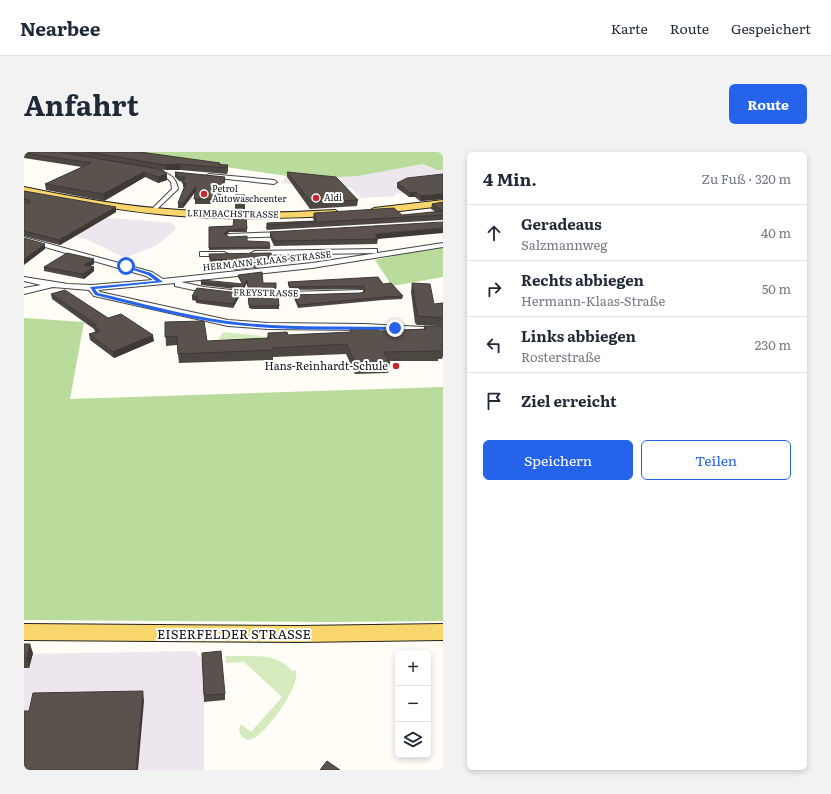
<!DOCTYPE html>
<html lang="de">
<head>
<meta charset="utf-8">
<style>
  :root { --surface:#fff; --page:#f2f2f3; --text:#1f2937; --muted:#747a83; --line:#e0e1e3; --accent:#2563eb }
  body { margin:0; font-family:Literata,serif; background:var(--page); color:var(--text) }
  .controls { position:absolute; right:12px; bottom:12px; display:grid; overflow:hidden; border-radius:6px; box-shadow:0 2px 6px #0003 }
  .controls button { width:36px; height:36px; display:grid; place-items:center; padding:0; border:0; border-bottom:1px solid var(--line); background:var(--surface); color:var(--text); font:20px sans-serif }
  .stop { position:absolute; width:12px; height:12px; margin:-9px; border:3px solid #2563eb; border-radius:50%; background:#fff }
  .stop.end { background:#2563eb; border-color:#fff; box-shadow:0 1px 4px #0008 }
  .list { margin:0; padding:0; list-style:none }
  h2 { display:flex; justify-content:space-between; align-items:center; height:52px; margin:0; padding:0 16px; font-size:17px }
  h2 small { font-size:13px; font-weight:400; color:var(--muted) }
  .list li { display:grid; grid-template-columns:26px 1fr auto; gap:12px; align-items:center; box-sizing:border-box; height:56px; padding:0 16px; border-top:1px solid var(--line) }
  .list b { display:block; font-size:15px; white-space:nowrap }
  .list p { margin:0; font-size:13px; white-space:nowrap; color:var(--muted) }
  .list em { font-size:13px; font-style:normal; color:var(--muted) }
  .actions { display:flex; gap:8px; padding:12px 16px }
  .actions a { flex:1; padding:9px 0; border:1px solid var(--accent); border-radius:6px; text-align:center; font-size:14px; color:var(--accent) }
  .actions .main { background:var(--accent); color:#fff }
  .icon { flex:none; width:22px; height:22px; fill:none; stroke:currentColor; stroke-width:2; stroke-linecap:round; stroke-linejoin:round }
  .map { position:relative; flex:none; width:419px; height:618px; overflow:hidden; border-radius:6px }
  header { display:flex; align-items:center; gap:24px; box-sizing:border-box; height:56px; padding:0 20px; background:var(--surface); border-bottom:1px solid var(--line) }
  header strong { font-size:19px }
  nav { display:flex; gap:22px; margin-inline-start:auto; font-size:14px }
  .intro { display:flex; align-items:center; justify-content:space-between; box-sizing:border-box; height:96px; padding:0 24px }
  h1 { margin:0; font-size:28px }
  .button { padding:10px 18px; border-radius:6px; background:var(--accent); color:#fff; font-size:14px; font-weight:700 }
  main { display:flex; gap:24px; padding:0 24px }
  aside { flex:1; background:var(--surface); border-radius:6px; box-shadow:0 2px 6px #0003 }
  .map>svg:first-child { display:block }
  .industrial { fill:#eee6ef }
  .green { fill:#d5ebbd }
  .forest { fill:#b9dc9c }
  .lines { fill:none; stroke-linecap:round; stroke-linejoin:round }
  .minor-casing { stroke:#444; stroke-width:2 }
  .major-casing { stroke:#222; stroke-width:2 }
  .minor { fill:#fff; fill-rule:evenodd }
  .major { fill:#f9d66b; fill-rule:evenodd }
  .wall { fill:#4d4742 }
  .shaded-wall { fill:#3f3936 }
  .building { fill:#5a524d; stroke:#3f3936 }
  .route { fill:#2563eb }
  .poi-dot { fill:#c4262e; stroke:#fff; stroke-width:1.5 }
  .labels { text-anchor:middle; stroke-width:4; stroke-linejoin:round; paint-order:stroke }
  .far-poi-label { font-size:9px; fill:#111; stroke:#fff; text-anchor:start }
  .far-street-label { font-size:9px; fill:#111; stroke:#fff }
  .poi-label { font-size:11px; fill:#111; stroke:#fff; text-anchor:end }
  .near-street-label { font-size:13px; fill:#111; stroke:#fff }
</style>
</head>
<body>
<header>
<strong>Nearbee</strong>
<nav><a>Karte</a><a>Route</a><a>Gespeichert</a></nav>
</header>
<div class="intro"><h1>Anfahrt</h1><a class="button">Route</a></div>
<main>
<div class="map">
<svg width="419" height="618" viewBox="0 0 419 618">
  <rect width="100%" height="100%" fill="#fffdf5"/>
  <path class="industrial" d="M399,12L413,18H419V41L400,39L369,42L372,44L337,46L326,35H293L257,31L263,24L300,26L334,24Z
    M22,55L87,66L149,71L152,77L133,93L101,106L64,88L0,71Z
    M171,499L178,507L180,550V618H0V502Z"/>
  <path class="green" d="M199,180L239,184L241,193L189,196Z
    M201,504C223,505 253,499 268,519L272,518C276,536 245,576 231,586L224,588L217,584L215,578L217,572L227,580L258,545L220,510L202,511Z"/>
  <path class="forest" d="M98,0H419V18H413L399,12L334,24L300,26L263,24Z
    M419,93V125L368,134L351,108Z
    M0,166L60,170L46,247L419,235V469L305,470L0,468Z"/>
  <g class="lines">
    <defs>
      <path id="minor" d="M127,16C140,20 152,22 154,37L129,61L126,59L148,37L147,30L140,23L125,19V17Z
        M185,22L250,28L253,30L250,32L183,25L182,24Z
        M262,80H265V84L205,86L201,84L205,82Z
        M0,85L128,120L139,127L288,111L419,91V95L288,116L157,130L180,135L216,139L263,140L339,138V142L336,143C274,145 212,149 151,134V131L74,138L76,140L204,168L244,171L340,172L419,176V182L340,178L244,177L204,174L70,144L65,138L29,135L0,142V136L17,133L0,129V125L44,132L67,133L129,128L122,124L0,89Z
        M350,97H353V101L231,103L227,101L231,99Z
        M176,100H200L204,102L200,104H176Z"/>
      <path id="major" d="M0,35C52,46 104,55 156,58C208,62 259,61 311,58L316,61L311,64C259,66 208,68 156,64C103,60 52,51 0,41Z
        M419,48V54L350,62L345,59L350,56Z
        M0,472L275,474L419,472V488L275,490L0,488Z"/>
    </defs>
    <use href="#minor" class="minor-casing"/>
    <use href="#major" class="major-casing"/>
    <use href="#minor" class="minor"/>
    <use href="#major" class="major"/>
  </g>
  <path class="wall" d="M0,0H116L204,13V19L203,22L156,18H142L106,13L143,28L134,31L121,25L80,49L22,38L21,32L58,15L0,6Z
    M151,20L201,25V29L194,52H171V40L159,56H154V51L160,35H159V30L155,29L151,25Z
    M263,20L334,48L333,54L286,57L263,25Z
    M419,22V47L396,49L391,45H385L373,36V31Z
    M0,39L92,60L36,93L0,84V53L2,52H0Z
    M211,47H221V58H211Z
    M419,50V68L243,78L242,76L243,71L290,69L289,66L290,61L378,63L412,60L407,57L408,52Z
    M222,65L223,80H205L201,83L205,85L246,95V97L185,98V75L209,74Z
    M246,80L354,87L353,92L250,94L246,85Z
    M185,102L248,105V109H237V115L210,118L207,112L186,111Z
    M70,112L66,114L70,115V119L60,127L20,119V115Z
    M214,123L252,136V138H224L223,131L219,138L177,133V130L218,132L214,125Z
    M264,130L359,132L379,144L378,147L359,148L274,156L270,146V143L336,141L340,140V137L266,138L264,133Z
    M388,131L410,152L419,151V174L393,173L391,171L387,140Z
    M27,142L84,166L130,189L90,206L66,188L65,182L71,180L70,177L28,147Z
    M224,143L255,154V157H228L225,156Z
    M168,144L215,145L209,156L172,151V149L168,148Z
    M141,170L183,189L243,186L244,181L264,183L326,180V177L355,179L400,177V174H419V204L418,207H414V209H365L366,211L364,221L331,222L322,202L249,205V208L155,211L153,193L142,194Z
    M0,492L9,501L5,516H0Z
    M178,501L201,542V548L180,550Z"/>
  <path class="shaded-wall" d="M156,12V18H142V13Z
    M120,20L121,25L80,49L79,42Z
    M143,22V28L134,31V25Z
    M201,25V29L194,52V47Z
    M172,34V39L159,56V52Z
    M392,40L391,45H385L386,41Z
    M419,42V47L396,49L397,44Z
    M92,55V60L36,93L35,88Z
    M419,76V81L354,87L351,82Z
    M205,78V80L200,85V82Z
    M21,92V97L0,113V107Z
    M70,107V112L61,117L60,113Z
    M237,111V115L210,118V114Z
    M70,115V119L60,127L59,122Z
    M223,128V131L219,138V135Z
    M215,141V145L209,156V152Z
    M129,183L130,189L90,206L89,200Z
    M6,492L9,501L5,516L3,506Z
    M119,539L120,549L114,618H112Z"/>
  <path class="building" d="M0,0H36L139,18L143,22L134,25L120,20L79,42L21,32L67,11L0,1Z
    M63,0H116L196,11L195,13H204L203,16L156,12L142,13Z
    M151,20L201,25L194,47H170L172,34L159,52L154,51L162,31H158L161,25H154Z
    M263,20L312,25L334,48L287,50Z
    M419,22V42L397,44L392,40L386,41L373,31L383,26Z
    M0,39L92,55L35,88L0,79V53L7,50L5,48L0,47Z
    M211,43H221V47H211Z
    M419,50V63L243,73V71L292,69L290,61L370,56L378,63L419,59L408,52Z
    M210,65H222L223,77L205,78L200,82L205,85L223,84V89L245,90L246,95L185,96V75L209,74Z
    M419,70V76L351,82L354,87L250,89L246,80Z
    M0,86L21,92L0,107Z
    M43,101L70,107L60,113L70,115L59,122L20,115Z
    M247,101L248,105H236L237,111L210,114L207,108L186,107L185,102Z
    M238,120L239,131H252V136L224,135L223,128L219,135L177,130L178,128L219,132L214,123Z
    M354,125L359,132L367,131L379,144L360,145L275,153L270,143L336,141L341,140L340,134L266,135L264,130Z
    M388,131L406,132L410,152L419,151V166L394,164L393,162Z
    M173,136L215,141L209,152L172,148L174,145L168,144Z
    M41,138L84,166L97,162L129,183L89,200L65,182L76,179L70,174L73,173L27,142Z
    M224,143L254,144L255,154H228L225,153Z
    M180,169L183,189L245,186L244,181L263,180L264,183L327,180L326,177L354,176L355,179L402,177L400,174H419V193H417L419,196V198H414L415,199L360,200L366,211L332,213L323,192L248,196L249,198L154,202L153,184L141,185V170Z
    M0,492H6L3,506H0Z
    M197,499L201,542L180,543L178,501Z
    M119,539L112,618H0V559H5L9,541Z
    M303,609L316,618H296Z"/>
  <path class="route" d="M100,113L127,121L139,130L71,137L74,141C117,151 159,163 203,169C258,176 315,174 371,175L373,176L371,178C315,177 259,179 204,172C159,166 115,154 71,143L66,135L132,129L124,123L100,115Z"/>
  <g class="poi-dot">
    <circle cx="180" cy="42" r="4"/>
    <circle cx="292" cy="46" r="4"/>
    <circle cx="372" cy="214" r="4"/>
  </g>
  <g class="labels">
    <g class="far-poi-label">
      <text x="188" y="40">Petrol<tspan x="188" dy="10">Autowaschcenter</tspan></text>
      <text x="300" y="49">Aldi</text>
    </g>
    <g class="far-street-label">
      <text transform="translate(209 62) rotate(1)" y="3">LEIMBACHSTRASSE</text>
      <text transform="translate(243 109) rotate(-6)" y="3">HERMANN-KLAAS-STRASSE</text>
      <text transform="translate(242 141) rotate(1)" y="3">FREYSTRASSE</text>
    </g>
    <g class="poi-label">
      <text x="364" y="218">Hans-Reinhardt-Schule</text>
    </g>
    <g class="near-street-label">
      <text x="210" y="487">EISERFELDER STRASSE</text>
    </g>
  </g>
</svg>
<div class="controls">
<button>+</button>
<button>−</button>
<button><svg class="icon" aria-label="layers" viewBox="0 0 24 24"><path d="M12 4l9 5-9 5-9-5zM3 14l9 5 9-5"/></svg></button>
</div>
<div class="stop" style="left:102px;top:114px"></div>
<div class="stop end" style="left:371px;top:176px"></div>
</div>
<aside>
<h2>4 Min.<small>Zu Fuß · 320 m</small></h2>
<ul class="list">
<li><svg class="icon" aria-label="ahead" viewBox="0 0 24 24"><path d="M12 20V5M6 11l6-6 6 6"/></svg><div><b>Geradeaus</b><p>Salzmannweg</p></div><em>40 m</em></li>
<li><svg class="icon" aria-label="right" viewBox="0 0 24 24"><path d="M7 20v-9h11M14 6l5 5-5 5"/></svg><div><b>Rechts abbiegen</b><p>Hermann-Klaas-Straße</p></div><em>50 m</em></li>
<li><svg class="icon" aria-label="left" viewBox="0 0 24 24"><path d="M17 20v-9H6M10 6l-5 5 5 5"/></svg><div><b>Links abbiegen</b><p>Rosterstraße</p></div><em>230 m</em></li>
<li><svg class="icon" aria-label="arrive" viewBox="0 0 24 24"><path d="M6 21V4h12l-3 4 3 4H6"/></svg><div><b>Ziel erreicht</b></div></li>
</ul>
<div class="actions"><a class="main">Speichern</a><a>Teilen</a></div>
</aside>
</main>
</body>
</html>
